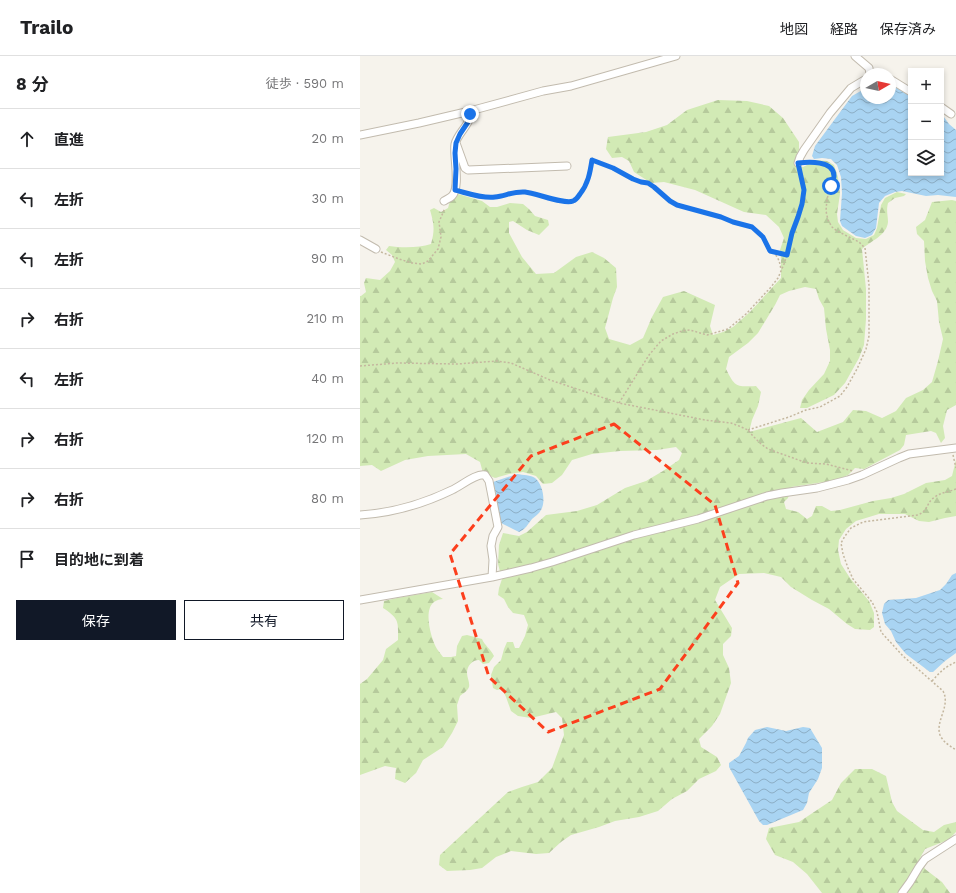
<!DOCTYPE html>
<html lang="ja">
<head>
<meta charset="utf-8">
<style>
  :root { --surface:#fff; --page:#f6f6f6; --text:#202124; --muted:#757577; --line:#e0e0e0; --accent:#111827 }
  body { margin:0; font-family:"Work Sans","Noto Sans JP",sans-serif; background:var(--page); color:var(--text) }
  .controls { position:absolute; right:12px; top:12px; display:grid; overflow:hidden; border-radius:0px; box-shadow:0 2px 6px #0003 }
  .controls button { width:36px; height:36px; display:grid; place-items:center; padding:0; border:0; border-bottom:1px solid var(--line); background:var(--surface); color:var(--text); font:20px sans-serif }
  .compass { position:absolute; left:500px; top:12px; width:36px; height:36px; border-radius:50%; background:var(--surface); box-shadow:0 2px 6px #0003; rotate:81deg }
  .stop { position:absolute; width:12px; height:12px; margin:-9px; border:3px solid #1a73e8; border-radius:50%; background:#fff }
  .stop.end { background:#1a73e8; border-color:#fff; box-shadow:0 1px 4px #0008 }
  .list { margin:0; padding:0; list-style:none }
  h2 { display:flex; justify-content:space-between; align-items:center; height:52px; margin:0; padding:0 16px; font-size:17px }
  h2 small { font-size:13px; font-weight:400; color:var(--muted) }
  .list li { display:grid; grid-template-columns:26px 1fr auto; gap:12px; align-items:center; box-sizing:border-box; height:60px; padding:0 16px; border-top:1px solid var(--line) }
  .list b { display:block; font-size:15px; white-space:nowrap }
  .list em { font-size:13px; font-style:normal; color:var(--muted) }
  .actions { display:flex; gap:8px; padding:12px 16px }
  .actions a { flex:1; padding:9px 0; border:1px solid var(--accent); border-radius:0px; text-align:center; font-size:14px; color:var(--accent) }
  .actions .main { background:var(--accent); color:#fff }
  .icon { flex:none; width:22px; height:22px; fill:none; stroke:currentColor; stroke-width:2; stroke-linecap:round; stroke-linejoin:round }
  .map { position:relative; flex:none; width:596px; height:837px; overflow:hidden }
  header { display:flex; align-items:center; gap:24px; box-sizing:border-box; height:56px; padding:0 20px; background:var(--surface); border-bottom:1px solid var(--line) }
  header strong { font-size:19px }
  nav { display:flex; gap:22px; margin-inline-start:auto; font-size:14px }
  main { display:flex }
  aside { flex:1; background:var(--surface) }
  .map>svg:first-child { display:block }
  .forest { fill:url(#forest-firs) }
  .water { fill:url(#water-waves) }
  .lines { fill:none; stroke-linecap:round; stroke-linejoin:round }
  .minor-casing { stroke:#c2bbae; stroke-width:9 }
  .path { stroke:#c4b79f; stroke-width:1.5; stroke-dasharray:2 2; stroke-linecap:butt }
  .minor { stroke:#fff; stroke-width:7 }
  .route { stroke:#1a73e8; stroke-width:5 }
  .marked { fill:none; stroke:#fc3f1d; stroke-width:3; stroke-dasharray:8 5; stroke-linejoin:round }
</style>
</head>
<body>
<header>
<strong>Trailo</strong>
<nav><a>地図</a><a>経路</a><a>保存済み</a></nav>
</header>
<main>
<aside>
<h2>8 分<small>徒歩 · 590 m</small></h2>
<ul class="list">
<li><svg class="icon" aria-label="ahead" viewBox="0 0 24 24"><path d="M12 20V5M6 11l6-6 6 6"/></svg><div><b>直進</b></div><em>20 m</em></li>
<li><svg class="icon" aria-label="left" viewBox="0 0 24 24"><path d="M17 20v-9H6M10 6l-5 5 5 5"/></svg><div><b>左折</b></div><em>30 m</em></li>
<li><svg class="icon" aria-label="left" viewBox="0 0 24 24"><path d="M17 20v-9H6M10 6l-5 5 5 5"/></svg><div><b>左折</b></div><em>90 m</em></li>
<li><svg class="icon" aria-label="right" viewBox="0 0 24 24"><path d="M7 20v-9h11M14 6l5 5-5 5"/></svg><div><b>右折</b></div><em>210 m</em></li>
<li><svg class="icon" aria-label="left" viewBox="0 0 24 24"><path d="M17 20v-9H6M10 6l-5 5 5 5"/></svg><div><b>左折</b></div><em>40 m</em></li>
<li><svg class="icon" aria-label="right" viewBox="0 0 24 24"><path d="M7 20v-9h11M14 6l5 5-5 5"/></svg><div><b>右折</b></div><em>120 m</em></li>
<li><svg class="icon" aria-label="right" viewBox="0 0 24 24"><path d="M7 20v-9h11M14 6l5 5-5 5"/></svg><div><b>右折</b></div><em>80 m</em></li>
<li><svg class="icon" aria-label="arrive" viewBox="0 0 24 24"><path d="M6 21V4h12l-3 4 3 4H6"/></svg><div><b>目的地に到着</b></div></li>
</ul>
<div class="actions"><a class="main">保存</a><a>共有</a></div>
</aside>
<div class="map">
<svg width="596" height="837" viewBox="0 0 596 837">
  <defs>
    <pattern id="forest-firs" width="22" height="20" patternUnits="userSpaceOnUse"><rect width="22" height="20" fill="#d2eab5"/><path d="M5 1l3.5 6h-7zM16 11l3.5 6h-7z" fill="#b6ca9c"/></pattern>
    <pattern id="water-waves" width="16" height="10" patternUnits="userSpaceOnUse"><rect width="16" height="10" fill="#a9d4f2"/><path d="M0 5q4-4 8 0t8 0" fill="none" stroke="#8caec5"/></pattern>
  </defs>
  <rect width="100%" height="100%" fill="#f6f3ec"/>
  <path class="forest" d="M358,44L387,45L409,50L423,62L439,86V94L434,109L443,111L457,104L467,105L474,109L478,121L480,138L477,158L478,166L483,174L496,182L506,183L514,179L517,172L521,149L525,142L537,136L546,138L544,140L535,142L528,147C526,155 528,159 528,166C527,179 511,185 502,193L506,233V263L504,289L499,302L485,327L474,339L447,352H440L442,344L449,334L464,318L470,305V294L466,273L464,252L459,243L456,233L445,231L429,235L420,239L415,249L398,277L388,287L369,301L366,313C375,331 376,331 396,330L401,336L398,350L392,364L389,376L441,362L457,376L483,366L493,354L506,355L522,362L536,355L546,342L563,334L572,326L578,305L583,283L579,266L577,245L572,235L568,222L565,205L564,185L557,178L556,171L565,164L572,146L592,144L596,145V349L587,354L583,370L585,382L581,387L576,377L571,375L546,379L544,389L540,394L504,413L495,412L488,419L477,424L431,431L428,442L424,446L426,453L438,456L447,463L452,460L456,450H462L471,455L480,454L513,445L531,442L544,438L566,427L585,424L592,420L596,404V460L585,462L569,466L559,465L545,458H519L496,465L486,473L479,484L478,494L481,508L490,522L509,545L514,557V571L510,574L495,573L487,568L469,553L452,544L431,531L421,521L404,517L379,518L360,531L355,544L372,572L371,580L363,588V599L369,612L371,627L360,658L352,670L339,683L341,691L357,701L361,709L356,715L339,723L327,735L312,743L298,755L279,761L255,765L239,771L211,779L201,786L189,797L176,798L151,795L136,801L122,812L110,814L87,815L79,809L80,799L148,736L162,731L178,726L192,712L204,679L202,662L196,656L171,662L158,660L151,655L146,641L142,633L137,634L133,632L131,619L134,611L141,604L144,593L147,586H153L155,592H159L165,580L168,569L164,559L153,557L148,551L144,543L138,539L139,532L142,523L138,508L139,489L143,477L159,480L167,476L186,459L217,455L237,449L265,432L286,425L303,415L319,404L322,397L316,391L297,394L260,395L232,398L212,404L202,419L192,427L183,428L176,420L163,416L149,418L135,422L123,417L120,406L106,398L68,400L45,404L21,415L12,409L0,410V240H1L6,236L4,227L6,222L20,224L30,215L35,206L32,199L26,194L29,190C42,192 59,192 71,188C75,174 74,168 70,154L74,152L81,156L88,152L90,145L98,138L122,145L130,151H137L150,147L163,148L169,153L175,160L188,164L189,169L179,179L167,174L153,165L149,166V177L162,201L176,218L194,217L216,201L232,196L244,202L256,212L257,231L253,242L245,272L249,283L270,289L283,282L292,261L303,241L324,235L355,249L350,270L353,279L363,276L373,271L390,256L421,222V203L420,194L424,182L419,171L406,159L384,156L335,134L304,126L291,127L274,116L269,105L262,101L252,102L246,93L248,81L286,76L307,69L327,54Z
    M72,536L83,543C80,543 77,544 74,546C63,554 71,583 77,593C79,596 81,598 83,601H91L96,600L97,590L102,580L107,579L122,583C125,590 130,592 134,600L129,607L123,608L119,604C112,604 107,610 107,617C107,622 110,626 109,631C107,636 103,637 100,640L97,649L98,665L92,677L83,691L63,704L56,717L45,727L35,723L36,712L25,710L0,719V628L7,623L23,604L26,593L38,584C38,566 40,563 23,552L24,545L37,542Z
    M495,713H512L526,720L532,746L537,755L563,774L574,776L584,769L596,766V776L588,784L565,793L560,802L565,813L582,826L590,837H462L447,818L433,806L415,799L406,783L409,772L439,766L472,744L481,727Z"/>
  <path class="water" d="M530,27L543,35L551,41V117H581V57L589,68L596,74V141L578,139L566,140L542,135L535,136L525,140L519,147L516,172L512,179L505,182L496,180L482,170L480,165L482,137L481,121L477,109L471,103L462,102L454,103L452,100L455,90L492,40L506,32V42H530Z
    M157,418C163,419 171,419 175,422C183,428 186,446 181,454C179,458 175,460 172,463C168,468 165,474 159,476L141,467L133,426Z
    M596,517V597L585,605L573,616H570L546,598L536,586L531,575L525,568L522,557L524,548L528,544L556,542L580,534L586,528L592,519Z
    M407,671L426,675L443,671L450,672L462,692V712L458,723L449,737L447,747L443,754L407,769H403L399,765L369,711V707L379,700L386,687L388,682L395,674Z"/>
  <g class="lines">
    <defs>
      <path id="minor" d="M495,0L509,12L510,18
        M530,23L551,36
        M581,51L591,58
        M0,79L59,67L110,55L183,35L211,30L316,0
        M96,87L105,112L108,114L207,110
        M438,107L440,101L444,94L470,57L491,32L506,23
        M84,145C87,143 90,142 92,140C101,131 93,100 95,88C98,76 112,68 110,55
        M0,184L16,193
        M0,459C32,457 63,448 92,434C101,430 116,417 125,419L129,425L138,471L133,480L131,490L133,504L132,521
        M0,544L132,521L171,512L192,506L274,479L338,463L407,440L422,437L457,432L488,424L502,419L539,402L549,398L596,392
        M542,837L550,826L559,811L565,803L596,783"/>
    </defs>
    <use href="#minor" class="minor-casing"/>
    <path class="path" d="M232,104L253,112L273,123L281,126L288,127L294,131L305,141L317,149L361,161L373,166L392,171L403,181L410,195L427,199
      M102,136C112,138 124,143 135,141C145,140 155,135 165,136C176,137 206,149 213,145C216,144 218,141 220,138C228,127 229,114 233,101
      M21,196L39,203L52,207L62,208L68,205L78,193L81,181L79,166L85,152
      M413,196C419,202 420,207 421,214
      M0,310L37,307L97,308L137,305L151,307L190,324L259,347L345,364L371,367L379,370L388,374L393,380L401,388L408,393L447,407L466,408L493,415
      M259,347L289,299L301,285L313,278L322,275L330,274L347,279L368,273L386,258L411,231L418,222L424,208L427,199L432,177L438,161L442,148L444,134L439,113
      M388,374L429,361L446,354L460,351L480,340L487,331L497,313L506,293L509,280V229L505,192L499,186L477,175L472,171L468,164L466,155L467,143L474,120L472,114L469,110L463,108L445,107
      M593,399L596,412
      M596,433C589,436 581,436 575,441C566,446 570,453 558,459L503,466L491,472L485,480L481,487L483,498L488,512L493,523L512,546L517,556L521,576L543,600L583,635C591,650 575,665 580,679C583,686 590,690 596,694
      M572,625C580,616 585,611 596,606"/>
    <use href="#minor" class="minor"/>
  </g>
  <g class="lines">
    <path class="route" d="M110,58L108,66L100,78L96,87L95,97L96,113L95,134C107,137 123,143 135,141C145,140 154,135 165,136C176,137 205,149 213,145C216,144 218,141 220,138C228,128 230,117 232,104L253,112L273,123L281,126L288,127L294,131L310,145L317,149L361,161L373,166L392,171L403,181L410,195L427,199L432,177L438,161L442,148L444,134L438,107C448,106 474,104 474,120C474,123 472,127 471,130"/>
  </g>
  <path class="marked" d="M254,368L355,449L378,527L300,633L188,676L129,621L90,498L171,400Z"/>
</svg>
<div class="controls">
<button>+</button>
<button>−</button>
<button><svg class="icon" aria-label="layers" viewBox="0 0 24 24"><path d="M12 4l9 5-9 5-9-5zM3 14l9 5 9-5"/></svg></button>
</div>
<svg class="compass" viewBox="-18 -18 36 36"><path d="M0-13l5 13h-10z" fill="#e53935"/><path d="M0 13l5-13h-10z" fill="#757577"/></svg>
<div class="stop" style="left:471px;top:130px"></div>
<div class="stop end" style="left:110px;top:58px"></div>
</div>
</main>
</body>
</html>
